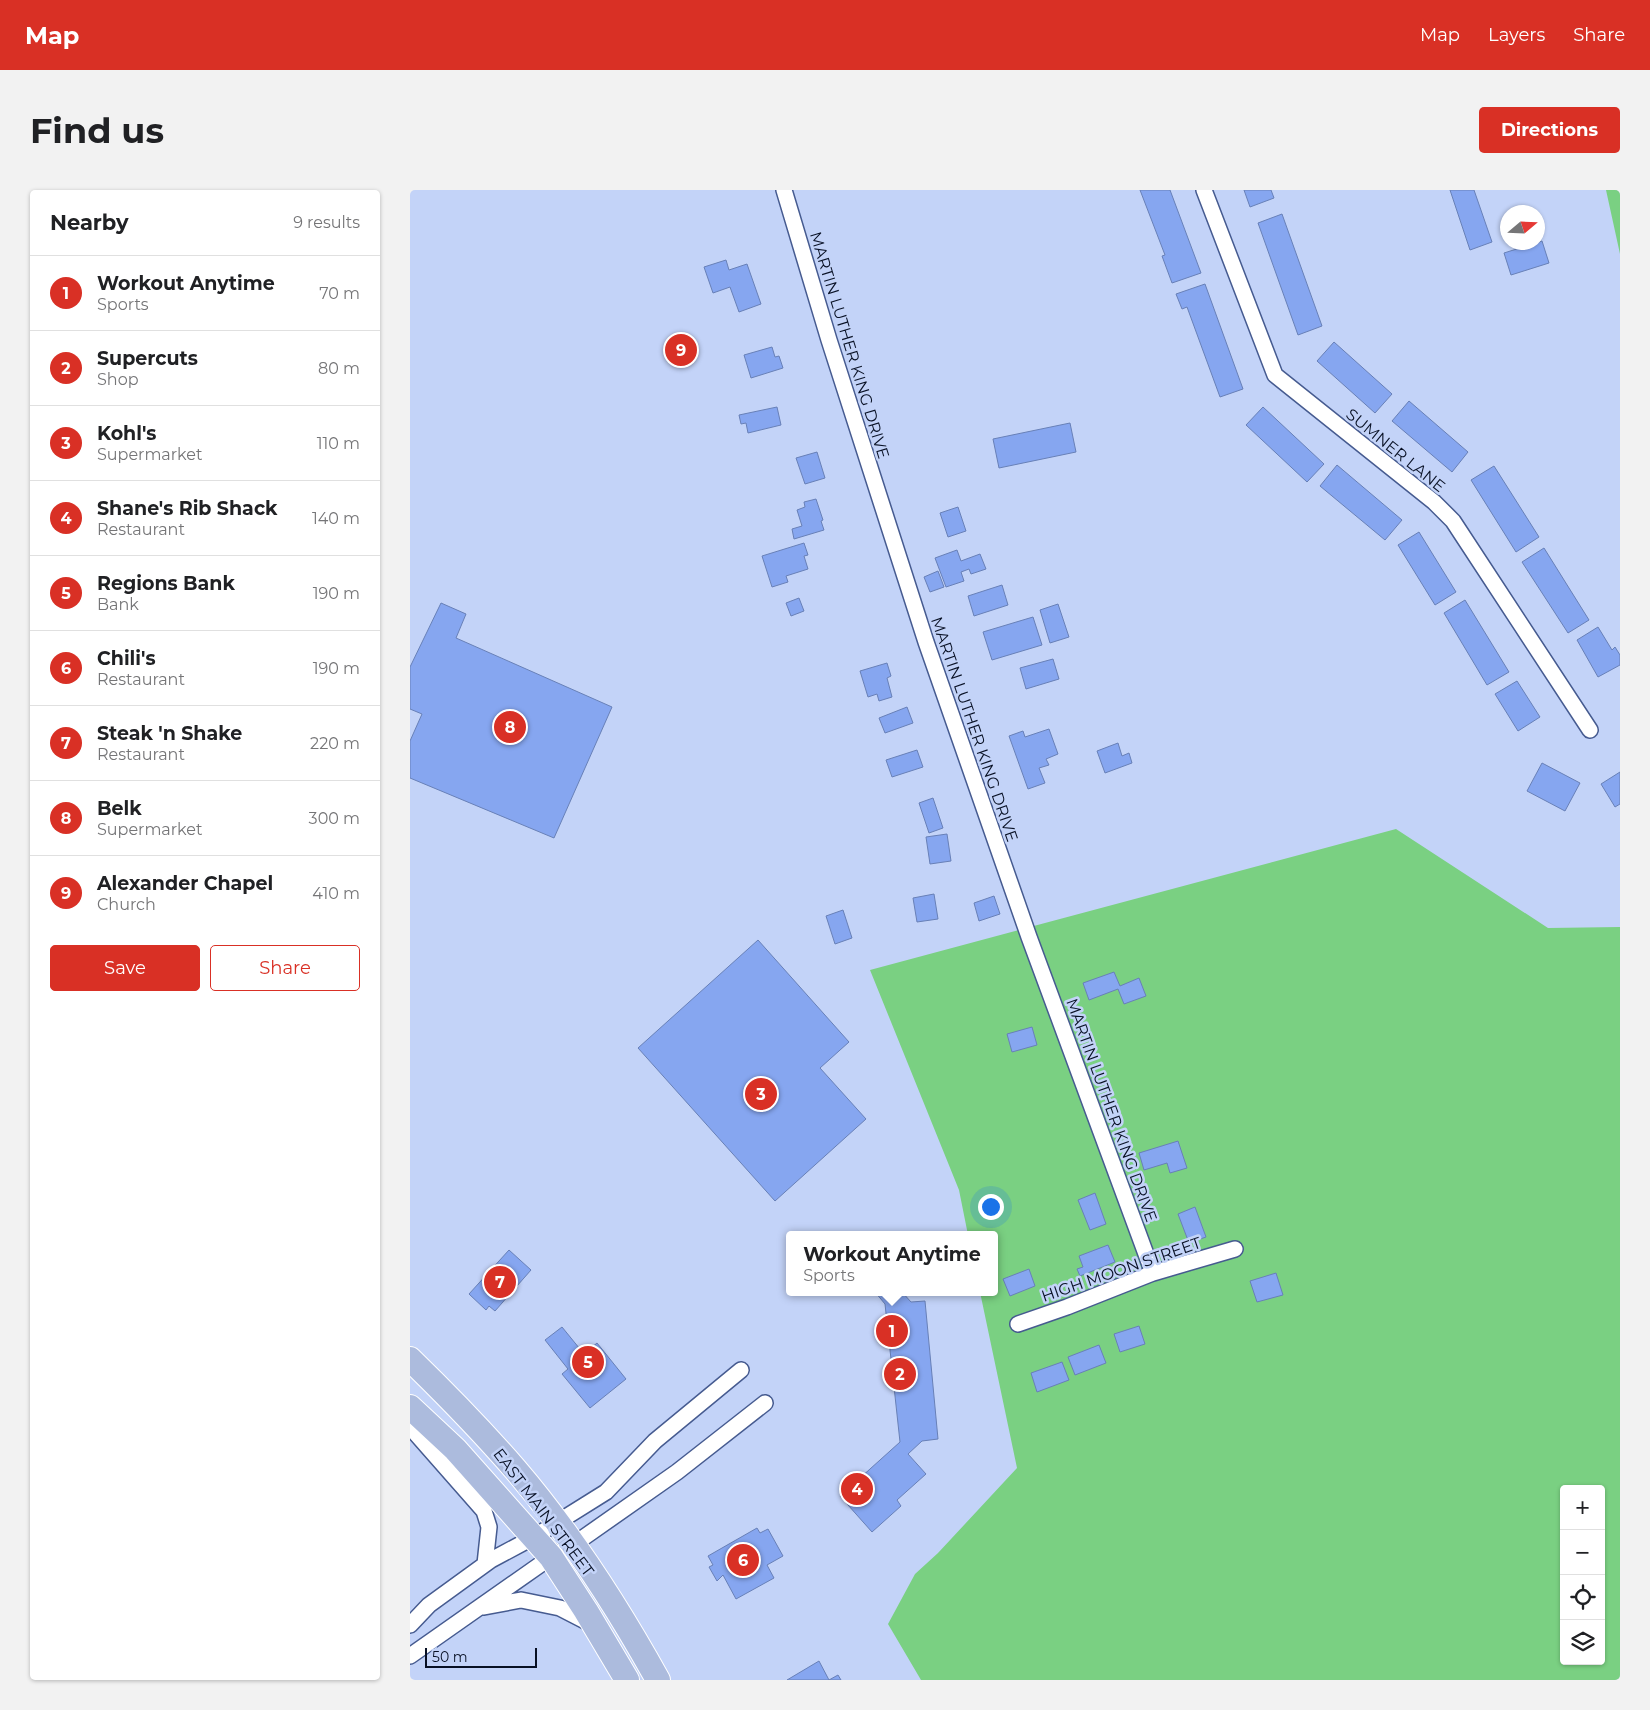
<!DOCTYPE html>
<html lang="en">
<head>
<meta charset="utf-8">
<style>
  :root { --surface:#fff; --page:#f2f2f2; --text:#202124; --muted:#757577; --line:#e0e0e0; --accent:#d93025 }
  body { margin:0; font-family:Montserrat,sans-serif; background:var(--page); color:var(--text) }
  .controls { position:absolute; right:15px; bottom:15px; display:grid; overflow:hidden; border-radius:5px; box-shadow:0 1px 4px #0004 }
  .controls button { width:45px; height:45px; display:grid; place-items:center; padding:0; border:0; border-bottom:1px solid var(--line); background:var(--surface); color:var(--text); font:25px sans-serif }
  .compass { position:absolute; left:1090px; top:15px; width:45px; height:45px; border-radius:50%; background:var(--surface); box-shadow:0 1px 4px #0004; rotate:71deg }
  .scale { position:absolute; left:15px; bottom:12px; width:112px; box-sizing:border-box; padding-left:5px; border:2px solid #081024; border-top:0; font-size:14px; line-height:18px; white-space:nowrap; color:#081024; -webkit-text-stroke:4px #c3d3f8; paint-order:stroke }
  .you { position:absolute; left:580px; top:1016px; width:18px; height:18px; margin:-12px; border:4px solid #fff; border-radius:50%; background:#1a73e8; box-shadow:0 0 0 8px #1a73e833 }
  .badge { display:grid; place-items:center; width:32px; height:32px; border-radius:50%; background:var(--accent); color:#fff; font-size:16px; font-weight:700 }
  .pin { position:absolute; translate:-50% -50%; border:2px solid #fff; box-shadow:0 1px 5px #0006 }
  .popup { position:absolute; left:376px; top:1041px; width:212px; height:65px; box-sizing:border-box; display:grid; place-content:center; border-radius:5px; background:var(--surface); filter:drop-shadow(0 1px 4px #0005); font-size:16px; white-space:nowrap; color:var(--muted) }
  .popup b { font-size:19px; color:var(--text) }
  .popup::after { content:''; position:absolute; left:50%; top:100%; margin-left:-10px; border:10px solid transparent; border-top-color:var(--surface) }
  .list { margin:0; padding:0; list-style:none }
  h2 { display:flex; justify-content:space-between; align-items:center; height:65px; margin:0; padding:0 20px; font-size:21px }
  h2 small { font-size:16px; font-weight:400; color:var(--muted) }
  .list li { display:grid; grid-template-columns:32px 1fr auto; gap:15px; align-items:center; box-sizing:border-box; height:75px; padding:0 20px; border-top:1px solid var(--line) }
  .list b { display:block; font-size:19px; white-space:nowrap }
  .list p { margin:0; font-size:16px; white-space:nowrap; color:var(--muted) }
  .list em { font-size:16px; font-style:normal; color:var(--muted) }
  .actions { display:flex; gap:10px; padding:15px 20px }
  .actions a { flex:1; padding:11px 0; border:1px solid var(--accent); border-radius:5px; text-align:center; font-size:18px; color:var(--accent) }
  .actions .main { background:var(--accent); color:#fff }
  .icon { flex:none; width:28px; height:28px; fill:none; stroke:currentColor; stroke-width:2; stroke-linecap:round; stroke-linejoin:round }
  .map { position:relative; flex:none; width:1210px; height:1490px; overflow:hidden; border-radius:5px }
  header { display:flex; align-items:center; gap:30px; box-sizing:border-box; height:70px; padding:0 25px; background:var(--accent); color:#fff }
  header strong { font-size:24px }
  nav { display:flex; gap:28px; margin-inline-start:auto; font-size:18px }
  .intro { display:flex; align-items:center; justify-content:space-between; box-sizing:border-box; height:120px; padding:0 30px }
  h1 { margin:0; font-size:35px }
  .button { padding:12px 22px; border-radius:5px; background:var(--accent); color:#fff; font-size:18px; font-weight:700 }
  main { display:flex; gap:30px; padding:0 30px }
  aside { flex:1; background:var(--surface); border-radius:5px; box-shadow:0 1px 4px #0004 }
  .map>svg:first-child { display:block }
  .green { fill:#7ad082; fill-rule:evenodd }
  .building { fill:#86a6f0; stroke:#6880b7 }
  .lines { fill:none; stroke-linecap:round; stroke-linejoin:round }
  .street-casing { stroke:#465b90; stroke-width:18 }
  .primary-casing { stroke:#fff; stroke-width:26 }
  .street { stroke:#fff; stroke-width:15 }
  .primary { stroke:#acbbdd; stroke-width:24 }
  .labels { text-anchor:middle; stroke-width:5; stroke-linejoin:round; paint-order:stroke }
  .street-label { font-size:16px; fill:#081024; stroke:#c3d3f8 }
</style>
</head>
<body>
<header>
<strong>Map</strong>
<nav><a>Map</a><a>Layers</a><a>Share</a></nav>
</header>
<div class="intro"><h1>Find us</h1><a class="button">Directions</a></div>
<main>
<aside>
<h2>Nearby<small>9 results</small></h2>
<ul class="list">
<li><span class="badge">1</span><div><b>Workout Anytime</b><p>Sports</p></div><em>70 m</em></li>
<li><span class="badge">2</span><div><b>Supercuts</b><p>Shop</p></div><em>80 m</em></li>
<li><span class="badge">3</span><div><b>Kohl's</b><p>Supermarket</p></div><em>110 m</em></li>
<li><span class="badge">4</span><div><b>Shane's Rib Shack</b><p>Restaurant</p></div><em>140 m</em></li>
<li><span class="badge">5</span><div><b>Regions Bank</b><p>Bank</p></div><em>190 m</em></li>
<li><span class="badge">6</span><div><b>Chili's</b><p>Restaurant</p></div><em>190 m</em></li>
<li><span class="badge">7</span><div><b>Steak 'n Shake</b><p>Restaurant</p></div><em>220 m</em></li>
<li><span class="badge">8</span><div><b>Belk</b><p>Supermarket</p></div><em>300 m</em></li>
<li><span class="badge">9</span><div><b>Alexander Chapel</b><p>Church</p></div><em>410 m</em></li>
</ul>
<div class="actions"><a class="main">Save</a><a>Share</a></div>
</aside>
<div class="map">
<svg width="1210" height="1490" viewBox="0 0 1210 1490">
  <rect width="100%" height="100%" fill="#c3d3f8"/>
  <path class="green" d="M1196,0H1210V64Z
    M986,639L1138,738L1210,737V1490H511L478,1434L505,1384L528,1363L607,1278L570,1102H584V1045H558L549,1000L460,780ZM1154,1299H1191V1471H1154Z"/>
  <path class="building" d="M730,0H760L791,83L762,93L752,66L755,65Z
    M834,0H861L864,8L840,17Z
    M1040,0H1064L1082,52L1060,60Z
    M872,24L912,136L888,145L848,33Z
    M1132,51L1139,73L1101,85L1094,63Z
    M316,70L319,80L337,74L351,114L329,122L320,97L303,103L294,77Z
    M795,94L833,199L810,207L777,117L772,119L766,104Z
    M924,152L982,204L965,223L907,171Z
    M362,157L365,167L369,166L373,178L341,188L334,165Z
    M999,211L1058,262L1042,282L982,231Z
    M367,217L371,235L338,243L336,233L331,234L329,225Z
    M853,217L914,274L897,292L836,235Z
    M660,233L666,262L589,278L583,249Z
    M407,262L415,288L395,294L386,268Z
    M927,275L992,330L975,350L910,296Z
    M1084,276L1129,347L1106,362L1061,290Z
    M406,309L413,330L411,331L414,340L384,349L382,339L392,336L387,320L395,317L394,312Z
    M548,317L556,341L538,347L530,323Z
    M1009,342L1046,402L1025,415L988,355Z
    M394,353L398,365L394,366L398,379L376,386L378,392L362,397L352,366Z
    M1134,358L1179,430L1158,443L1112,372Z
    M547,360L551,371L570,364L576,379L561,384L559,379L551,382L554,391L536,397L525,368Z
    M528,381L534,397L520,402L514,387Z
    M592,395L598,415L564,426L558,406Z
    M389,408L394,421L381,426L376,413Z
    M1055,410L1099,482L1077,495L1034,423Z
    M31,413L56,424L46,448L202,517L144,648L0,588V551L12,524L0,519V477Z
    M648,414L659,447L640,453L630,420Z
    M623,427L632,455L582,470L573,442Z
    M1188,437L1202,460L1205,457L1210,465V475L1188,487L1167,450Z
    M643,469L649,489L616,499L610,478Z
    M477,473L481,486L477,488L482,507L469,511L467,504L458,507L450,481Z
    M1107,491L1130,527L1108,541L1085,504Z
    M497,517L503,533L475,543L469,528Z
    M639,539L648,564L636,569L639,575L629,578L635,593L618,599L599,546L613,541L615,547Z
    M708,553L712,566L719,563L722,573L695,583L687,561Z
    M507,560L513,577L482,587L476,570Z
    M1132,573L1170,593L1155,621L1117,601Z
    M1210,582V614L1205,617L1191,594Z
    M523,608L533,638L519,643L509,613Z
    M537,644L541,671L520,674L516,647Z
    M524,704L528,729L507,732L503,708Z
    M584,706L590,724L569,731L564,713Z
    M433,720L442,748L425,754L416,726Z
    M348,750L439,852L410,878L456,929L365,1011L228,858Z
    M704,782L710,796L729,788L736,806L714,814L708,799L679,810L673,793Z
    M622,837L627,855L602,862L597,844Z
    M768,951L777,978L760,983L757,973L734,980L729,963Z
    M685,1003L696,1034L680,1040L668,1010Z
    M785,1017L796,1047L779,1053L768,1024Z
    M698,1055L705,1072L670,1086L667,1079L673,1077L669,1066Z
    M99,1060L121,1080L85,1121L79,1116L76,1120L59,1104Z
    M619,1079L625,1096L600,1106L593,1089Z
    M866,1083L873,1105L847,1112L840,1091Z
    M465,1102H492L501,1112L515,1111L528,1249L512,1251L498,1264L516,1284L487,1310L491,1316L462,1342L430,1306L490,1252L475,1114Z
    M729,1136L735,1154L710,1162L704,1144Z
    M152,1137L174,1164L187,1153L216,1189L180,1218L152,1184L158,1179L135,1150Z
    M689,1155L696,1173L665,1185L658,1167Z
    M652,1172L659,1190L627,1202L621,1183Z
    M347,1338L350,1343L358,1339L373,1366L357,1375L364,1388L326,1409L313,1385L307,1391L299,1377L303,1375L298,1366Z
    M409,1471L419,1490L428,1485L431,1490H377Z"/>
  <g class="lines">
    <defs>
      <path id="street" d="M374,0L419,150L516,452L619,747L743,1083
        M794,0L865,185L1024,312L1043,331L1180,540
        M608,1134L657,1117L743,1083L825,1059
        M0,1237L74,1321L79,1337L75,1374
        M74,1417L111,1410L150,1418L183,1435
        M0,1435L19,1415L81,1370L124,1347L196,1302L245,1251L331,1180
        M0,1466L141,1367L163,1355L267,1282L355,1213"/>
      <path id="primary" d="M0,1169C36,1204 72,1241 105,1279C159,1342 208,1418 248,1490
        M0,1217L45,1259L141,1367L176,1421L217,1490"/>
    </defs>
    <use href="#street" class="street-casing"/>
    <use href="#primary" class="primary-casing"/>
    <use href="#street" class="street"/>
    <use href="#primary" class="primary"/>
  </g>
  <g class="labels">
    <g class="street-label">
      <text transform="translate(440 155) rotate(73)" y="6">MARTIN LUTHER KING DRIVE</text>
      <text transform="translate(986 260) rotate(39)" y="6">SUMNER LANE</text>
      <text transform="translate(565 539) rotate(71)" y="6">MARTIN LUTHER KING DRIVE</text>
      <text transform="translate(702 920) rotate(70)" y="6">MARTIN LUTHER KING DRIVE</text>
      <text transform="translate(711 1079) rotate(-19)" y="6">HIGH MOON STREET</text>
      <text transform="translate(134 1322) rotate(53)" y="6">EAST MAIN STREET</text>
    </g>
  </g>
</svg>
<div class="controls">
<button>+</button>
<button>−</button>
<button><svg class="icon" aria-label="locate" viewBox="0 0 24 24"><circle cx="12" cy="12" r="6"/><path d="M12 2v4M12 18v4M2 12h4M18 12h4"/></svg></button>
<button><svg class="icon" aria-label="layers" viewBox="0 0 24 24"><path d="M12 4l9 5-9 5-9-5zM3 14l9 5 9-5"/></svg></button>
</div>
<svg class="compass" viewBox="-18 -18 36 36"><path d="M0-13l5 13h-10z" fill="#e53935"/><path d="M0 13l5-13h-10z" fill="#757577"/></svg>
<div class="scale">50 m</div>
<div class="you"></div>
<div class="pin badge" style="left:482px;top:1141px">1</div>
<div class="popup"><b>Workout Anytime</b>Sports</div>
<div class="pin badge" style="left:490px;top:1184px">2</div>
<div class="pin badge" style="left:351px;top:904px">3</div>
<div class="pin badge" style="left:447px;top:1299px">4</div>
<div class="pin badge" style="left:178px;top:1172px">5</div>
<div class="pin badge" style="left:333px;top:1370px">6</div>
<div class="pin badge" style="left:90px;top:1092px">7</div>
<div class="pin badge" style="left:100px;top:537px">8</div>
<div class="pin badge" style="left:271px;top:160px">9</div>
</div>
</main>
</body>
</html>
